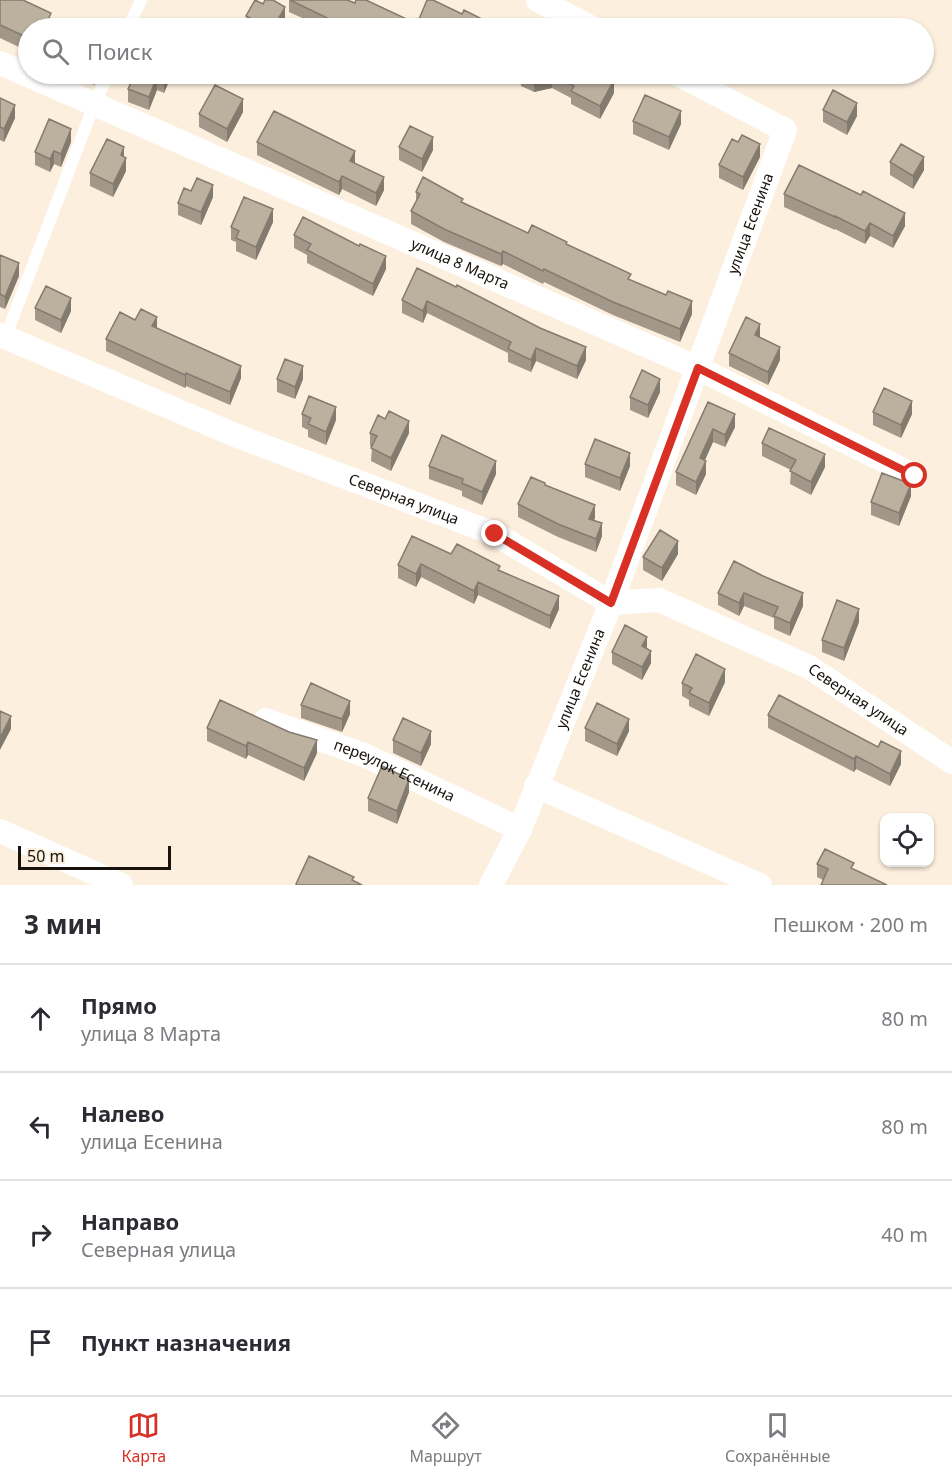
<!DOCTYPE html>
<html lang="ru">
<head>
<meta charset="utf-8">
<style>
  :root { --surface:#fff; --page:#f7f7f7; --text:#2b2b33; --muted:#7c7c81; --line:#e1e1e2; --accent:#d93025 }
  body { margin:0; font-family:"Noto Sans",sans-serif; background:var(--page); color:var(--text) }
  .controls { position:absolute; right:18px; bottom:18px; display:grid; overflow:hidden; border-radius:12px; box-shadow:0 2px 4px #0004 }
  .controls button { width:54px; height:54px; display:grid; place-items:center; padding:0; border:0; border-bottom:2px solid var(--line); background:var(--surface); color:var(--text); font:30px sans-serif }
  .scale { position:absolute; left:18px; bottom:15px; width:153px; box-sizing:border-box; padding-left:6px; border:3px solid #17120c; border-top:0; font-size:16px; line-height:21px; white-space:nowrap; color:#17120c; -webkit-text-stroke:4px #fcefde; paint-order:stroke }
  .stop { position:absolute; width:18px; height:18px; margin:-14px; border:4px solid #d93025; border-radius:50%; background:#fff }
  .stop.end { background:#d93025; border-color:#fff; box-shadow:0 2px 6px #0008 }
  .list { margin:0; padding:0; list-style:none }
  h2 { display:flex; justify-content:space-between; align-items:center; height:78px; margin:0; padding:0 24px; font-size:26px }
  h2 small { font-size:20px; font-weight:400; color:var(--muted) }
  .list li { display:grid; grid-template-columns:39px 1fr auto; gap:18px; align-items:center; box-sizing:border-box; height:108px; padding:0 24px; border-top:2px solid var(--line) }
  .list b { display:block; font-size:22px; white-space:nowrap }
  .list p { margin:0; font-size:20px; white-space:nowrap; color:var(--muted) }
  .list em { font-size:20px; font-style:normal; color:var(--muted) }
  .icon { flex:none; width:33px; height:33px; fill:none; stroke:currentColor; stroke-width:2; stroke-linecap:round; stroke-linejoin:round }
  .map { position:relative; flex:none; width:952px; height:885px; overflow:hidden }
  .search { position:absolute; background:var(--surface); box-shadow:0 2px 4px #0004; left:18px; right:18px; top:18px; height:66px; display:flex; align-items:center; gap:15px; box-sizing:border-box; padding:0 21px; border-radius:33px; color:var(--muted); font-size:22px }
  .sheet { height:510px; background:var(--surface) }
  nav { display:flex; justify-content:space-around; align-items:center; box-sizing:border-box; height:84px; border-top:2px solid var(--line); background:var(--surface); font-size:16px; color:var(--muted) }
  nav a { display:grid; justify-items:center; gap:3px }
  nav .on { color:var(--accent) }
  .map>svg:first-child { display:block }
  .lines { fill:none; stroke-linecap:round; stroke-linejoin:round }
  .lane { stroke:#fff; stroke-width:12 }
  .street { stroke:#fff; stroke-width:24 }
  .wall { fill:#a29789 }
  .shaded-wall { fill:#847b6f }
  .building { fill:#bcb09f; stroke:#847b6f; stroke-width:1.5 }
  .route { stroke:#d93025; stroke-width:8 }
  .labels { text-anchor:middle; stroke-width:4.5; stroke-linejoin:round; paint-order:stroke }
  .street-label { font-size:15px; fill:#17120c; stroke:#fcefde }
</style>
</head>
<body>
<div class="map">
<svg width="952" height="885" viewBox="0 0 952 885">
  <rect width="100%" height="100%" fill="#fcefde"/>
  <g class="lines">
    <path class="lane" d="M128,28L141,0
      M5,338L94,105L108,74"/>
    <g class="street">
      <path d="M538,0L592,28"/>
      <path id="s1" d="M0,63L698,368L915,476"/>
      <path id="s2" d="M0,335L235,435L495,534L611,603L659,600L809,667L952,762"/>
      <path id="s3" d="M266,720L364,755L520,829"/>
      <path d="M536,786L760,885"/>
      <path d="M0,831L121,885"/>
      <path id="s4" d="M491,885L520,829L611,603L785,130L678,74"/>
    </g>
  </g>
  <path class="wall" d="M0,0L28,28V54L23,52V49L0,38Z
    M289,0H347L417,24L480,28H324L289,12Z
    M263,4L285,20L280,28H246V16Z
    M69,74H99L94,85Z
    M135,74H172L164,93L157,90L149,110L128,102V89Z
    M521,74H601L614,93L600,119L571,104V98L552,88L534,92L521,86Z
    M0,98L15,118L4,142L0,140Z
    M823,110L857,116L847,135L823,122Z
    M243,112L227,142L199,127V114Z
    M633,121L681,124L669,150L633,134Z
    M71,142L61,167L54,164L50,172L35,165V152Z
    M257,142L355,163L384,190L376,206L342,189L339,195L257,155Z
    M399,147L433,150L422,172L399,160Z
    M124,157L126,171L113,197L90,186V173Z
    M760,157L743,190L719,178V165Z
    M890,162L924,170L913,189L890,175Z
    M416,192L463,202L528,233L567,244L692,314L680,342L613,315L544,282L543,284L503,264L501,266L444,242L411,224V211L416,203Z
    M784,194L905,226L893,248L870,236L865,244L835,229V230L784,207Z
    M213,197L201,225L178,215V203Z
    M273,222L256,260L236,251V242L231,240V227Z
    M294,235L359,246L386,269L373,296L307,263V255L294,248Z
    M0,255L19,276L5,309L0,307Z
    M417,268L586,360L577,379L536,361L531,372L508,362V353L427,313L423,323L402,313V300Z
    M35,308L71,311L61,333L35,320Z
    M135,320L157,328L241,378L230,405L186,386L185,388L106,351V339Z
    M760,336V338L780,360L768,385L729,366V353Z
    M277,379H303L295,399L277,392Z
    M660,392L648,418L630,410V397Z
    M708,402L735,427L725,447L713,442L705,460L706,474L696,495L676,485V472Z
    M873,412L912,414L901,438L873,425Z
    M302,414L336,420L326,445L308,437V430L302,427Z
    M370,433H409L391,471L371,461L372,447L370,446Z
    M762,443L825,467L811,495L790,484L791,470L762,456Z
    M585,464L630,466L620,491L585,477Z
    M429,466L496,474L482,505L462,496V491L429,479Z
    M545,485L595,518L594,520L602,536L596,552L558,537L518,517V504Z
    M911,496L899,526L871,515V502Z
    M451,554L500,570L559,609L550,629L478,595L474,604L421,577L416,587L398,578V565Z
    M678,554L662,581L643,570V557Z
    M734,561L803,606L790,636L774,629V618L744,606L739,616L718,605V593Z
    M859,622L844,661L822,652V640Z
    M647,649L651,663L642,680L612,664V652Z
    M725,682L709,716L689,706V700L682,696V683Z
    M301,705L350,714L342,732L301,718Z
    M768,715L901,764L890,786L856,769L854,772L768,728Z
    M207,728L317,753L304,781L248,755L246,759L207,741Z
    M585,728L629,731L617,756L585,741Z
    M393,740L431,744L421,766L393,753Z
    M409,792L397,824L368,811V798Z
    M817,864L854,869L823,880L817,877Z"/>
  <path class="shaded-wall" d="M285,7V20L280,28H273Z
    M480,18V28H474Z
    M94,74H99L94,85Z
    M167,74H172L164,93V80Z
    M552,75V88L534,92V79Z
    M157,77V90L149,110V97Z
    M614,80V93L600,119V106Z
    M243,99V112L227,142V129Z
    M857,103V116L847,135V122Z
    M15,105V118L4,142V129Z
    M681,111V124L669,150V137Z
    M71,129V142L61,167V154Z
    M433,137V150L422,172V159Z
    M760,144V157L743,190V177Z
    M124,147V160L121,155Z
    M54,151V164L50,172V159Z
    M355,151V164L350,161Z
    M924,157V170L913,189V176Z
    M126,158V171L113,197V184Z
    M342,176V189L339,195V182Z
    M384,177V190L376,206V193Z
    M213,185V197L201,225V212Z
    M273,209V222L256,260V247Z
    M905,213V226L893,248V236Z
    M870,223V236L865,244V231Z
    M503,251V264L501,266V254Z
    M386,256V269L373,296V284Z
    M19,263V276L5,309V297Z
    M71,298V311L61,333V320Z
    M427,301V313L423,323V311Z
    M692,301V314L680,342V329Z
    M157,317V329L152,326Z
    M760,324V336L755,348V335Z
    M586,347V360L577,379V366Z
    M780,347V360L768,385V372Z
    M536,348V361L531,372V360Z
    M241,366V378L230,405V392Z
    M303,366V379L295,399V387Z
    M186,373V386L185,388V375Z
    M660,379V392L648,418V405Z
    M912,401V414L901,438V425Z
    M336,407V420L326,445V432Z
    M735,414V427L725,447V435Z
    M409,421V433L391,471V458Z
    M713,429V442L700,471V458Z
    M630,453V466L620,491V478Z
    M825,454V467L811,495V482Z
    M496,461V474L482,505V492Z
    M706,461V474L696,495V482Z
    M911,484V496L899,526V513Z
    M595,505V518L589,531V519Z
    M602,523V536L596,552V539Z
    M678,541V554L662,581V568Z
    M421,564V577L416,587V574Z
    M478,582V595L474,604V591Z
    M744,593V606L739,616V603Z
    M803,593V606L790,636V623Z
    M559,596V609L550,629V616Z
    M859,609V622L844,661V648Z
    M647,637V649L642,646Z
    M651,651V663L642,680V667Z
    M725,669V682L709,716V703Z
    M350,701V714L342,732V719Z
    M11,716V729L0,750V738Z
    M629,719V731L617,756V744Z
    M431,731V744L421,766V753Z
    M317,740V753L304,781V768Z
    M248,742V755L246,759V746Z
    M901,751V764L890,786V774Z
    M856,756V769L854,772V759Z
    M409,779V792L397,824V811Z"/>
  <path class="building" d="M0,0H23L51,13L48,20L67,28H28V41L23,39L24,36L0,25Z
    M255,0L263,4L265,0H273L285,7L273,28H269L246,16Z
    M290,0H347L355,3L356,0H366L417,24L427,0H433L462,14L464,10L480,18L474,28H338L340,24Z
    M84,24L94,28H82Z
    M135,74H167L164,80L157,77L149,97L128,89Z
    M521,74H601L614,80L600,106L571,91L574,86L552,75L534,79Z
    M215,85L243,99L227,129L199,114Z
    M833,90L857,103L847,122L823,110Z
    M645,95L681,111L669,137L633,121Z
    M0,98L15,105L4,129L0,127Z
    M274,111L355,151L350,161L384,177L376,193L342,176L339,182L257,142Z
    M49,119L71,129L61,154L54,151L50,159L35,152Z
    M410,126L433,137L422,159L399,147Z
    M742,135L760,144L743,177L719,165L732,139L738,142Z
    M107,139L124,147L121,155L126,158L113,184L90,173Z
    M901,144L924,157L913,176L890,162Z
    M799,165L861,195L863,191L905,213L893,236L870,223L865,231L835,216V217L784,194Z
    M423,177L463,199L461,202L528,233L532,225L567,242L566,244L631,274L628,279L666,295L668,291L692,301L680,329L613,302L544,269L543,271L503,251L501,254L444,229L411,211L420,194L416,192Z
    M197,178L213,185L201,212L178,203L184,188L191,191Z
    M244,197L273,209L256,247L236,238L239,231L231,227Z
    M303,217L359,246L360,244L386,256L373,284L307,250L311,244L294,235Z
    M0,255L19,263L5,297L0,294Z
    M417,268L456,287L457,285L540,328L586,347L577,366L536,348L531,360L508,349L511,342L427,301L423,311L402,300Z
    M46,286L71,298L61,320L35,308Z
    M141,309L157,317L152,326L241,366L230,392L186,373L185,375L106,339L120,312L135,320Z
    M746,317L760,324L755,335L780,347L768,372L729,353Z
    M285,359L303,366L295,387L277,379Z
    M642,370L660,379L648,405L630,397Z
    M884,388L912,401L901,425L873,412Z
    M309,396L336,407L326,432L308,424L311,418L302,414Z
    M708,402L735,414L725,435L713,429L700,458L706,461L696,482L676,472Z
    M389,411L409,421L391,458L371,448L377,436L370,433L378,415L385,419Z
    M769,428L825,454L811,482L790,471L796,460L762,443Z
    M442,435L496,461L482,492L462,483L463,479L429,466Z
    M595,439L630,453L620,478L585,464Z
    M882,473L911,484L899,513L871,502Z
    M531,477L545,483V485L595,505L589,519L602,523L596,539L558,524L518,504Z
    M660,530L678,541L662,568L643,557Z
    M412,536L451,554L457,544L500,566L498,570L559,596L550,616L478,582L474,591L421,564L416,574L398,565Z
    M734,561L763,576L803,593L790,623L774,616L778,607L744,593L739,603L718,593Z
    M837,600L859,609L844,648L822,640Z
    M625,625L647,637L642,646L651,651L642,667L612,652Z
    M696,654L725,669L709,703L689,693L692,688L682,683Z
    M311,683L350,701L342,719L301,705Z
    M779,695L878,747L881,741L901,751L890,774L856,756L854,759L768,715Z
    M220,700L289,732L317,740L304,768L248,742L246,746L207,728Z
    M597,703L629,719L617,744L585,728Z
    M0,711L11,716L0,738Z
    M403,718L431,731L421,753L393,740Z
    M382,766L409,779L397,811L368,798Z
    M825,849L854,863L851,868L887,885H821L828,869L817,864Z
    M309,856L354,877L352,880L362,885H298L296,884Z"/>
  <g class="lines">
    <path class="route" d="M495,534L611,603L698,368L915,476"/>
  </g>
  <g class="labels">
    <g class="street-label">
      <text dy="5" stroke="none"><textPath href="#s4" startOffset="711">улица Есенина</textPath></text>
      <text dy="5" stroke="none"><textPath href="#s1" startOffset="502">улица 8 Марта</textPath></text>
      <text dy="5" stroke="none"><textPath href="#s2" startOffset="436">Северная улица</textPath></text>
      <text dy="5" stroke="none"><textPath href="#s4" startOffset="225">улица Есенина</textPath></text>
      <text dy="5" stroke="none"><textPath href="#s2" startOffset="940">Северная улица</textPath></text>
      <text dy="5" stroke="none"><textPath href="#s3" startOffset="138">переулок Есенина</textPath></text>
    </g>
  </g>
</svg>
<div class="controls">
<button><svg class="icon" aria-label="locate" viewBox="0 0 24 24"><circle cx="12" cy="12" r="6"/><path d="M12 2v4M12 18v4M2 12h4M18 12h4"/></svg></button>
</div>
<div class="scale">50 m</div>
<div class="stop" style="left:915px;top:476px"></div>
<div class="stop end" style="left:495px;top:534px"></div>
<div class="search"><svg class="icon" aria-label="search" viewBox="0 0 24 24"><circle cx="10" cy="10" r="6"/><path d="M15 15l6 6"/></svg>Поиск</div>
</div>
<section class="sheet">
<h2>3 мин<small>Пешком · 200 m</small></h2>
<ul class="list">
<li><svg class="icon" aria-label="ahead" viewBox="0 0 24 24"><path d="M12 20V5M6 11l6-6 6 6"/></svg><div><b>Прямо</b><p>улица 8 Марта</p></div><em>80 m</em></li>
<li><svg class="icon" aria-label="left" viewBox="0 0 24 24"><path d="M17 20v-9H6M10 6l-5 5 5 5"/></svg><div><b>Налево</b><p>улица Есенина</p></div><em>80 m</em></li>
<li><svg class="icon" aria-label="right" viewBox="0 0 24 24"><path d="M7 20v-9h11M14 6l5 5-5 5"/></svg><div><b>Направо</b><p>Северная улица</p></div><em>40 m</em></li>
<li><svg class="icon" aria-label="arrive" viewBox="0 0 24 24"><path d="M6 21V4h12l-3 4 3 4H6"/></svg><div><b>Пункт назначения</b></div></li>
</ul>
</section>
<nav>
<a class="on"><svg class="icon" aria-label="map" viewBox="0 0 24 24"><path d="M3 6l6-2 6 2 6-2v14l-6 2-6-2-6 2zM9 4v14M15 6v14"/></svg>Карта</a>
<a><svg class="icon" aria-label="directions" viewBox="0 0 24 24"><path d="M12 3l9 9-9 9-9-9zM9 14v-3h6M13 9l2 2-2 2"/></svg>Маршрут</a>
<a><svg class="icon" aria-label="saved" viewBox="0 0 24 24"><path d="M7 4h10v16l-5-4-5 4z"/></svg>Сохранённые</a>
</nav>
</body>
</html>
